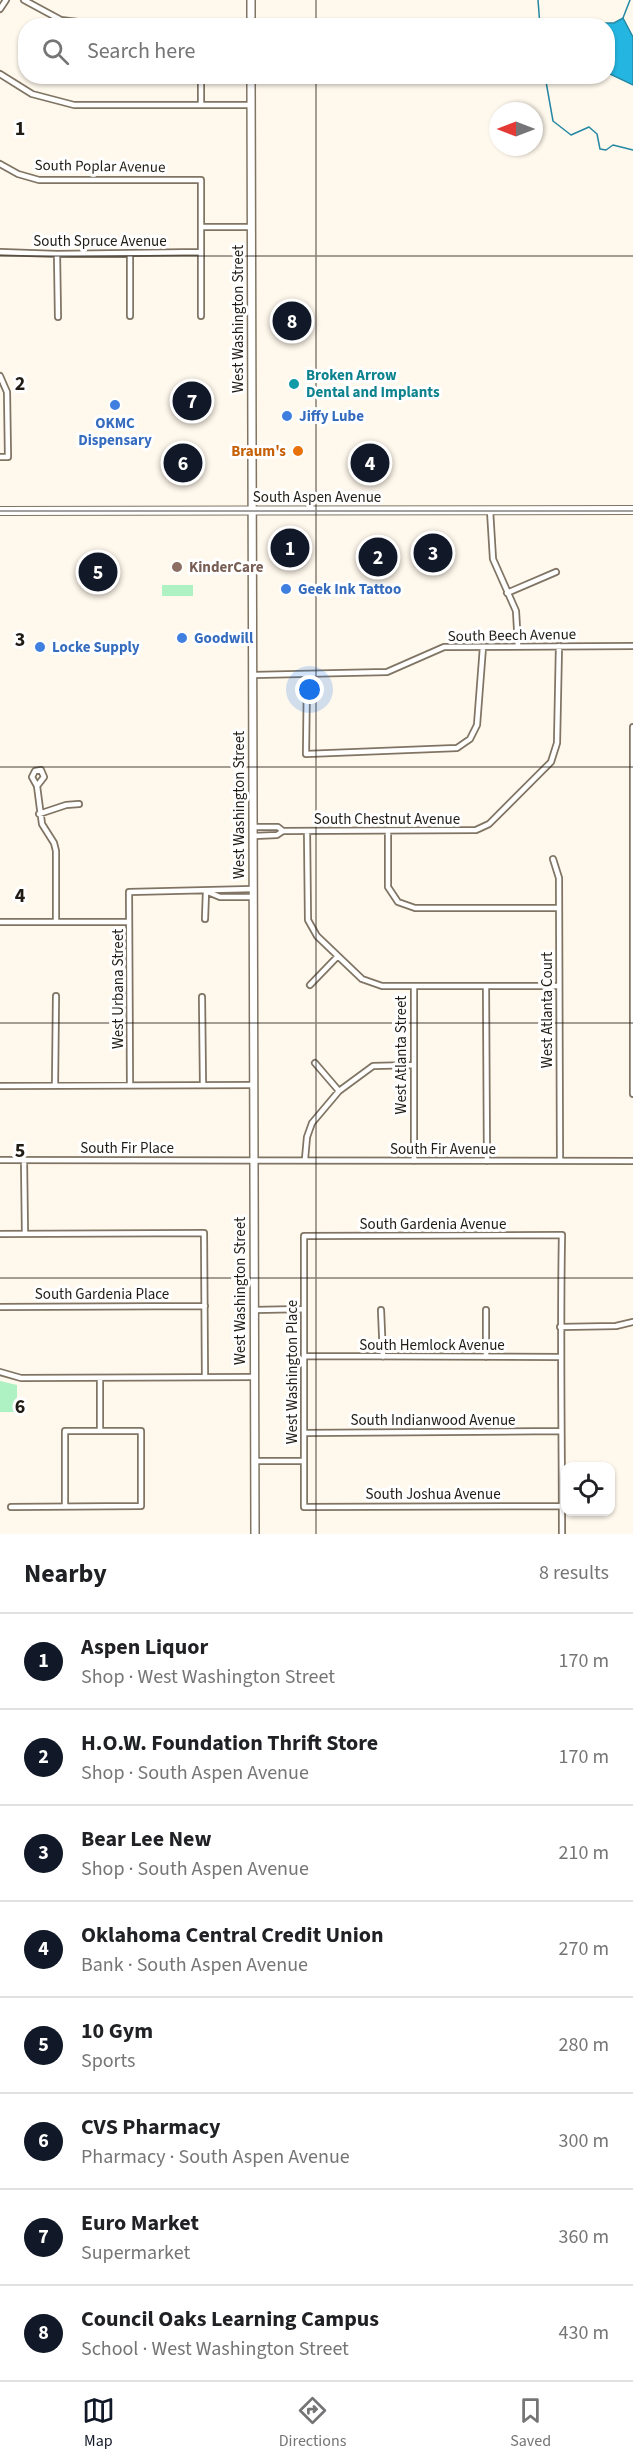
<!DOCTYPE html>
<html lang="en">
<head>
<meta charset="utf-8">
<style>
  :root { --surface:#fff; --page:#f2f2f2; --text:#202124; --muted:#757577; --line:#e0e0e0; --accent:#111827 }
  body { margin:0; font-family:"Source Sans 3",sans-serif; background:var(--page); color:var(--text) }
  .controls { position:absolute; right:18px; bottom:18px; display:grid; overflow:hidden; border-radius:12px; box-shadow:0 2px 4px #0004 }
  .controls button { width:54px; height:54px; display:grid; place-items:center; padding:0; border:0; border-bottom:2px solid var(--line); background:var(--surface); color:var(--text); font:30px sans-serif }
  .compass { position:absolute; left:489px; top:102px; width:54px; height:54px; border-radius:50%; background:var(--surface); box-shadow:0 2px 4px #0004; rotate:270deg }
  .you { position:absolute; left:310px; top:690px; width:21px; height:21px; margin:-15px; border:4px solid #fff; border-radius:50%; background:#1a73e8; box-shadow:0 0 0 9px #1a73e833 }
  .badge { display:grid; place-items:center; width:39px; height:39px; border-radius:50%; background:var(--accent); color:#fff; font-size:20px; font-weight:700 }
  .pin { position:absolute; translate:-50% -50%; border:3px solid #fff; box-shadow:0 2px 6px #0006 }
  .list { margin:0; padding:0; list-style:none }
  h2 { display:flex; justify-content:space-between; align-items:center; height:78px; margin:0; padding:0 24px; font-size:26px }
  h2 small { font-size:20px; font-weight:400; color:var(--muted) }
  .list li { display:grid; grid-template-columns:39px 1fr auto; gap:18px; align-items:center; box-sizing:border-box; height:96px; padding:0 24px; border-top:2px solid var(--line) }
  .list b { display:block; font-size:22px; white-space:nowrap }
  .list p { margin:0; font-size:20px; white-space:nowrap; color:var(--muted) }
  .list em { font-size:20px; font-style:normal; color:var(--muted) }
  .icon { flex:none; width:33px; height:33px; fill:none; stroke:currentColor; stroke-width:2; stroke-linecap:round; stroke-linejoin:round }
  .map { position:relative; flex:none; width:633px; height:1534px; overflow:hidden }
  .search { position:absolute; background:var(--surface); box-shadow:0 2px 4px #0004; left:18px; right:18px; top:18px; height:66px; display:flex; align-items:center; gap:15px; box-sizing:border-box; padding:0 21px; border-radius:24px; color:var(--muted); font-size:22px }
  .sheet { height:846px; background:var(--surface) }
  nav { display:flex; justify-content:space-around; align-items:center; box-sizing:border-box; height:84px; border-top:2px solid var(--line); background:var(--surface); font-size:16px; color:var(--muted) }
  nav a { display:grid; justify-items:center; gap:3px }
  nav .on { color:var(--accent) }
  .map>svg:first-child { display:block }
  .green { fill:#aef1c2 }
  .water { fill:#24b6e1; stroke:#2388a4; stroke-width:1.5 }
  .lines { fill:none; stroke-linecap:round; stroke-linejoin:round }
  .stream { stroke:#2388a4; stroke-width:1.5 }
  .minor-casing { stroke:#807564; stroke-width:8 }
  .secondary-casing { stroke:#807564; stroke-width:10 }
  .primary-casing { stroke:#807564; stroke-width:10 }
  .minor { stroke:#fff; stroke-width:4.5 }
  .secondary { stroke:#fff; stroke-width:7 }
  .primary { stroke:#fff; stroke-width:8 }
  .grid { fill:none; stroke:#201c15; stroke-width:1.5; stroke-opacity:0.55 }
  .culture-dot { fill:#0f9aa8; stroke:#fff; stroke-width:2 }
  .shop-dot { fill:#3f7fe0; stroke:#fff; stroke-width:2 }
  .food-dot { fill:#e8710a; stroke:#fff; stroke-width:2 }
  .education-dot { fill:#8d6e63; stroke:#fff; stroke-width:2 }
  .labels { text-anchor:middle; stroke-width:6; stroke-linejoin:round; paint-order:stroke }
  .street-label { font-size:15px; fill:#201c15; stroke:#fff }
  .culture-label { font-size:15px; font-weight:bold; fill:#0d838f; stroke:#fff; text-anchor:start }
  .shop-label { font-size:15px; font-weight:bold; fill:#366cbe; stroke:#fff; text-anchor:start }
  .food-label { font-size:15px; font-weight:bold; fill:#c56008; stroke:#fff; text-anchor:end }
  .education-label { font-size:15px; font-weight:bold; fill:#785e54; stroke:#fff; text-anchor:start }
  .grid-label { font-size:20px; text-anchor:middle; font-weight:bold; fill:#201c15; stroke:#fff; stroke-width:6; stroke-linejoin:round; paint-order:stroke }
</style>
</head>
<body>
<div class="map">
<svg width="633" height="1534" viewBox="0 0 633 1534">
  <rect width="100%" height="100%" fill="#fff8ec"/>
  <path class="green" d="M162,585H193V596H162Z
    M0,1381L17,1385V1412H0Z"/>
  <path class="water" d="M623,18L633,37V85L608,73V26L602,25L604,23H614Z"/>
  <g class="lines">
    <path class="stream" d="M538,0L540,26
      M623,18L630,0
      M545,76L553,121L571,135L589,127L597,134L600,149L606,150L613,145L633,150"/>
    <defs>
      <path id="minor" d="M24,0L61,20L111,26
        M0,9L6,0
        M0,74L32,94L74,105H251
        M201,76V105
        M0,164L18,174L39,180H201V316
        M201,227H251
        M0,252L57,254L201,252
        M57,254L58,317
        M130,316V253
        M0,376L7,392L8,457H0
        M490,510L493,559L516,611L518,646
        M507,593L556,572
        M253,675L387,672L444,647L633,646
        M307,675L306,754L457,748L470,739L477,725L483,647
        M633,727V1094
        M37,786L44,777L41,770L35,771L32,777L37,786L42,824L54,843L56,851V921
        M39,814L66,805L79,804
        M253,827H278L283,831
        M307,831L308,920L317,936L362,979L382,986H559
        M388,832V887L398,902L415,908H559
        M253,836L277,835L283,831L476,830L489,824L551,762L557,743L559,646
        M553,859L559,878L560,1161
        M208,892L220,897H253
        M205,919L206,891
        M0,922H129
        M310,985L337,957
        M414,986V1161
        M486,987L487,1161
        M202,997L203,1085
        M315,1063L339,1091
        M130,1085L129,892L253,889
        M0,1086L254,1085
        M55,1086L56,996
        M305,1159L307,1137L312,1123L339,1091L373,1066L413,1065
        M0,1160L633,1161
        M24,1160L25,1234
        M0,1234L204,1233L205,1377
        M0,1307L205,1306
        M254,1310L304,1309
        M381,1310L383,1357
        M486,1310V1357
        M560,1327L616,1326L633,1322
        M304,1356L561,1357
        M0,1372L21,1378L254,1377
        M100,1378V1431
        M304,1433L561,1431
        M254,1461H304
        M11,1507L141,1506V1431H65V1506
        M562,1534C562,1434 560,1335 562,1235L304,1236V1507L562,1506"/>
      <path id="secondary" d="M251,0V26
        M251,76L255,1534"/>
      <path id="primary" d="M0,511L633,510"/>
    </defs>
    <use href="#minor" class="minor-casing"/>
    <use href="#secondary" class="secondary-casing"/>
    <use href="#primary" class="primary-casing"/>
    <use href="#minor" class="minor"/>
    <use href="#secondary" class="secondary"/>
    <use href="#primary" class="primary"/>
  </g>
  <path class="grid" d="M316,0V26M316,76V1534M0,256H633M0,511H633M0,767H633M0,1023H633M0,1278H633"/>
  <circle class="culture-dot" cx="294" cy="384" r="6"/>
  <g class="shop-dot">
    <circle cx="115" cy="405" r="6"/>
    <circle cx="287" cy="416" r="6"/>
    <circle cx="286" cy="589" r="6"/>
    <circle cx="182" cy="638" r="6"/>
    <circle cx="40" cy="647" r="6"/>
  </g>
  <circle class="food-dot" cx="298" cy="451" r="6"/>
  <circle class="education-dot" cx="177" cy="567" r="6"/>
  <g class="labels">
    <g class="street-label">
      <text transform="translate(100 166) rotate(1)" y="5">South Poplar Avenue</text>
      <text x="100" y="246">South Spruce Avenue</text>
      <text transform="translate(238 319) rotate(-90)" y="5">West Washington Street</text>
      <text x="317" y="502">South Aspen Avenue</text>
      <text transform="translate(512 635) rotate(-1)" y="5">South Beech Avenue</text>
      <text transform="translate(239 805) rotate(-90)" y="5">West Washington Street</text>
      <text x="387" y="824">South Chestnut Avenue</text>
      <text transform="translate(118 989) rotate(-90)" y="5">West Urbana Street</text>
      <text transform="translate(547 1010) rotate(-90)" y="5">West Atlanta Court</text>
      <text transform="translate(401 1055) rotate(-90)" y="5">West Atlanta Street</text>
      <text x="127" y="1153">South Fir Place</text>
      <text x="443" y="1154">South Fir Avenue</text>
      <text x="433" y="1229">South Gardenia Avenue</text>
      <text transform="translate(240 1291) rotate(-90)" y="5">West Washington Street</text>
      <text x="102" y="1299">South Gardenia Place</text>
      <text x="432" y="1350">South Hemlock Avenue</text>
      <text transform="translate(292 1372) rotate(-90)" y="5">West Washington Place</text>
      <text x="433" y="1425">South Indianwood Avenue</text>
      <text x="433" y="1499">South Joshua Avenue</text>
    </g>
    <g class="culture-label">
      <text x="306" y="380">Broken Arrow<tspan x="306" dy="17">Dental and Implants</tspan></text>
    </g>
    <g class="shop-label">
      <text x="299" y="421">Jiffy Lube</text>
      <text x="115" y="428" text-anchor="middle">OKMC<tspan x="115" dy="17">Dispensary</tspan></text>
      <text x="298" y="594">Geek Ink Tattoo</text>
      <text x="194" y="643">Goodwill</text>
      <text x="52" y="652">Locke Supply</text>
    </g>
    <g class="food-label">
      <text x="286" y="456">Braum's</text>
    </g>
    <g class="education-label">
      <text x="189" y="572">KinderCare</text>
    </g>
  </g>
  <g class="grid-label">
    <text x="20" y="135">1</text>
    <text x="20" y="390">2</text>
    <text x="20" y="646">3</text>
    <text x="20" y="902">4</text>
    <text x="20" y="1157">5</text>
    <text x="20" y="1413">6</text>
  </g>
</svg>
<div class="controls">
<button><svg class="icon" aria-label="locate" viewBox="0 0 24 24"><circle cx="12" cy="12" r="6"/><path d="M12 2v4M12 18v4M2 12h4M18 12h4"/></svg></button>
</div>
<svg class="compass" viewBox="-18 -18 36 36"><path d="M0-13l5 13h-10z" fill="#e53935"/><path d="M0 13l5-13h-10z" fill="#757577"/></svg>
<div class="you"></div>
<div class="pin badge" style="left:290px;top:548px">1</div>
<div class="pin badge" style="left:378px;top:557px">2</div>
<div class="pin badge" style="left:433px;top:553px">3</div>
<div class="pin badge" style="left:370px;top:463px">4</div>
<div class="pin badge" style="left:98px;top:572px">5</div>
<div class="pin badge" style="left:183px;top:463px">6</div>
<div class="pin badge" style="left:192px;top:401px">7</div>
<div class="pin badge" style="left:292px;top:321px">8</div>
<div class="search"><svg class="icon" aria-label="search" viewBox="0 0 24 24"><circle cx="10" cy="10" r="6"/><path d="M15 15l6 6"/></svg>Search here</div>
</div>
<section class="sheet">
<h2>Nearby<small>8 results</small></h2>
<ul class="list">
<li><span class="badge">1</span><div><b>Aspen Liquor</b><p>Shop · West Washington Street</p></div><em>170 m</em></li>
<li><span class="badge">2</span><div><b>H.O.W. Foundation Thrift Store</b><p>Shop · South Aspen Avenue</p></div><em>170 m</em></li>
<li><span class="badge">3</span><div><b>Bear Lee New</b><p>Shop · South Aspen Avenue</p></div><em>210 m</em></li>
<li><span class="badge">4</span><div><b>Oklahoma Central Credit Union</b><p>Bank · South Aspen Avenue</p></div><em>270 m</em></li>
<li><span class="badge">5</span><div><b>10 Gym</b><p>Sports</p></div><em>280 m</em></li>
<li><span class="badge">6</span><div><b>CVS Pharmacy</b><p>Pharmacy · South Aspen Avenue</p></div><em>300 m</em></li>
<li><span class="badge">7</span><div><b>Euro Market</b><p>Supermarket</p></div><em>360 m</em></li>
<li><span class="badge">8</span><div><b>Council Oaks Learning Campus</b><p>School · West Washington Street</p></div><em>430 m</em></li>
</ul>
</section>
<nav>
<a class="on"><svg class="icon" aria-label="map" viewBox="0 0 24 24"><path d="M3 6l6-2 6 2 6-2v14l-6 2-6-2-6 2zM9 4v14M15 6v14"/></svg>Map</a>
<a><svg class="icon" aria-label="directions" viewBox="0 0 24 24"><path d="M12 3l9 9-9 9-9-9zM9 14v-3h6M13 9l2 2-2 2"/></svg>Directions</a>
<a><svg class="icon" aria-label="saved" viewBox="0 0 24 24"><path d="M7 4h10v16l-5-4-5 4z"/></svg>Saved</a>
</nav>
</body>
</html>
